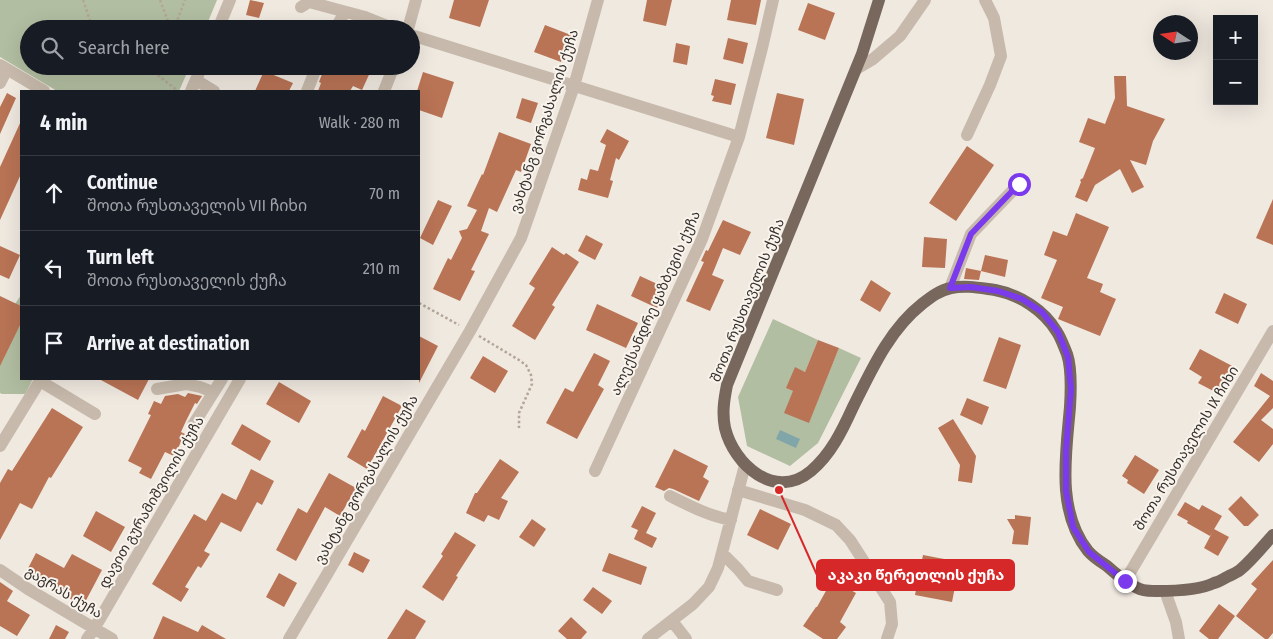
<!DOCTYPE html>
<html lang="en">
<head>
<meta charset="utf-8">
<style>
  :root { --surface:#171b24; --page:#242831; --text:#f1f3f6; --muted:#9ea1a6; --line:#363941 }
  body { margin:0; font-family:"Fira Sans Condensed","Noto Sans Georgian",sans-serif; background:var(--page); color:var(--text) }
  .controls { position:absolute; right:15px; top:15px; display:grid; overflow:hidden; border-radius:0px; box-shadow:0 5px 20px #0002 }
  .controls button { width:45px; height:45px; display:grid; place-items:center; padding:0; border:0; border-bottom:1px solid var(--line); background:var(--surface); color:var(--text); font:25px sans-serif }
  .compass { position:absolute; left:1153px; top:15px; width:45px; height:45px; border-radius:50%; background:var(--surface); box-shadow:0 5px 20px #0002; rotate:282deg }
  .stop { position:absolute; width:15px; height:15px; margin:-11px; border:4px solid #7c3aed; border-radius:50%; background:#fff }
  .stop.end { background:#7c3aed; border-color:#fff; box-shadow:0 1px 5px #0008 }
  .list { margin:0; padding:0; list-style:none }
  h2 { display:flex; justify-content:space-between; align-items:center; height:65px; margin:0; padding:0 20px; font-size:21px }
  h2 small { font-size:16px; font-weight:400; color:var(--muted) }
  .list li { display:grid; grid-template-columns:32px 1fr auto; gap:15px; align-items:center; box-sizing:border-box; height:75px; padding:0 20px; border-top:1px solid var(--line) }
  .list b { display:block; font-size:19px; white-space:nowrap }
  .list p { margin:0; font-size:16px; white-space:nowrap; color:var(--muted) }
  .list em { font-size:16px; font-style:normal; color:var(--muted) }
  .icon { flex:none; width:28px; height:28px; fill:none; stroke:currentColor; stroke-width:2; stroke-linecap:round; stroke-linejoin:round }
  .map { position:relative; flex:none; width:1273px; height:639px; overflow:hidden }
  .search { position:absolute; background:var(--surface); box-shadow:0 5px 20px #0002; left:20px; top:20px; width:400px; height:55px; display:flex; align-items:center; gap:12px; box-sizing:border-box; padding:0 18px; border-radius:28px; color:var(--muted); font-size:19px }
  .panel { position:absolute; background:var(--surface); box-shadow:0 5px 20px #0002; left:20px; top:90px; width:400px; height:290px; border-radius:0px }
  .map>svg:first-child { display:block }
  .green { fill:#b2bea1 }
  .water { fill:#81a6aa }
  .building { fill:#b97355 }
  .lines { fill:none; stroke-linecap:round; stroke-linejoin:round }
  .path { stroke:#b3a597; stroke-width:2.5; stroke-dasharray:2.5 2.5; stroke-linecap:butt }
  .minor { stroke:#c7baac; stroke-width:12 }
  .major { stroke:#77675d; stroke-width:12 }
  .route { stroke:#7c3aed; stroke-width:6 }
  .labels { text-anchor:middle; stroke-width:4; stroke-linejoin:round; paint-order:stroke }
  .street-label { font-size:14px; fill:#362f2a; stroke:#f8f3ec }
  .leader { fill:none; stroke:#d62828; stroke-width:2 }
  .callout-dot { fill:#d62828; stroke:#f8f3ec; stroke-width:2 }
  .callout { fill:#d62828; stroke:#d62828; stroke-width:2 }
  .callout-label { font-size:15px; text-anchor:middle; font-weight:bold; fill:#fff }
</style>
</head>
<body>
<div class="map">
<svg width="1273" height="639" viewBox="0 0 1273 639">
  <rect width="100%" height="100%" fill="#f0e9e0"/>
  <path class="green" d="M0,0H217L205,29H29V66H190L179,91H57L0,57Z
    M21,295V379H33L25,394H2L0,393V316H7Z
    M773,319L818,340L805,372L795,368L787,388L793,391L809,422L839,348L861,358L818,443L790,466L747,446L738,397Z"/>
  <path class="water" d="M780,430L800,439L796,448L776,439Z"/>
  <path class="building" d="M250,0L264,3L259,18L246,15Z
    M454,0H489L480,27L449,18Z
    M647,0H672L666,26L643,21Z
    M731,0H761L756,25L727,20Z
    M808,3L835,13L825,40L798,30Z
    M545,25L571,35L561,62L534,52Z
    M728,38L748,43L743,64L723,59Z
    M676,43L690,46L687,65L673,62Z
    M325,66H373L362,90L353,86L350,91H318L321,83L319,82Z
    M264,71L293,83L289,91H255Z
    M423,72L454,82L442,118L419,110V91H417Z
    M1114,76H1126L1127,106L1165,119L1153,141L1146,165L1130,160L1144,187L1132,193L1120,169L1095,185L1087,202L1075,197L1081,182L1080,180L1083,178L1095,148L1079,142L1088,118L1105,124L1115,98Z
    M715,79L736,84L731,105L712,101L714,96L711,95Z
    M7,93L16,98L0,134V107Z
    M777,93L804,99L794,145L766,138Z
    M522,98L538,103L531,123L516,118Z
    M21,121V174L0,220V167Z
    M607,129L629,141L619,160L616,158L610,180L613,181L608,198L578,190L581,178L587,180L590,169L598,171L606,145L600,142Z
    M499,132L531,144L521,172L516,170L497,212L489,208L481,231L489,234L471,270L475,271L460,301L433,289L448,258L451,260L462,238L459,231L467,229L477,210L467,206L482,174L483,175Z
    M967,146L994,165L956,221L929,203Z
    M1273,199V245L1256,238Z
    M438,200L452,206L433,245L420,238Z
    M1076,213L1109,227L1087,278L1103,284L1100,292L1116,299L1100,336L1058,319L1063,307L1041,298L1057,260L1044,255L1053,231L1067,236Z
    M723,220L751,232L740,255L723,248L712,275L724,280L710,311L686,301L704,262L701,261L706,250L708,251Z
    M586,235L603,244L595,260L578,251Z
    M924,237L947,239L945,268L922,267Z
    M0,246L20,255L9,279L0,275Z
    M552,247L564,255L566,253L579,262L552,305L555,307L535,340L512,326L535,288L529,284Z
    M985,255L1008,260L1005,277L981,271Z
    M966,268L981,271L979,280L964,279Z
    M640,276L666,288L657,308L631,296Z
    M871,280L891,293L880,312L860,300Z
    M1224,293L1247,304L1238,324L1215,313Z
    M0,296L21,306V323L0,366Z
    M597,304L638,323L626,348L586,330Z
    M419,336L438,346L419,383Z
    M999,337L1021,345L1006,389L983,381Z
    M818,340L839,348L809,423L784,413L793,391L786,388L795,367L805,372Z
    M1200,349L1236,368L1221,395L1198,383L1202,377L1189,369Z
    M594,353L610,361L598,385L604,389L577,439L546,423L565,388L573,392Z
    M483,356L508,371L495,393L470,378Z
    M1261,373L1273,381V408L1261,420L1273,429V444L1259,462L1233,442L1270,396L1254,386Z
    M99,379H149L138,400Z
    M279,382L311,401L299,423L266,404Z
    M188,393L202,396L197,404L195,403L186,421L181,432L185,434L174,456L165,452L151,479L139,473L142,468L128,461L151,415L148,414L154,401L161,404L165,396L178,394L185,397Z
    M383,396L402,406L367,469L347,457L362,429L365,431Z
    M967,398L989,407L982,425L960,415Z
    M52,408L83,427L51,478L49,477L32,509L20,503L0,540V483L8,469L12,471Z
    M953,419L976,456L972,483L958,481L960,465L938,428Z
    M242,424L271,441L260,461L231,444Z
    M674,449L708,466L703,477L709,481L699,501L673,489L669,488L664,491L655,487Z
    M1135,455L1159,470L1144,494L1127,483L1128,480L1122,476Z
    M500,459L519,472L501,498L508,501L499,520L488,515L484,522L466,513L475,493H477Z
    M251,469L274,481L262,505L257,502L241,532L221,522L204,551L210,554L201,568L198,566L185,587L189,589L181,602L152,584L194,514L206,521L222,493L236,500Z
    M329,473L356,488L340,516L325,507L296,561L276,550L298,508L307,513Z
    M1241,496L1259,515L1248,526H1244L1228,509Z
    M1185,502L1199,510L1202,505L1222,516L1210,536L1187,523L1188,521L1177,515Z
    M642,506L656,513L646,533L657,538L652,548L634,539L638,530L631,527Z
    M760,509L791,524L778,550L747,535Z
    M96,511L125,527L111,552L83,536Z
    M1015,515L1031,517L1028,545L1012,544L1014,531L1007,519H1015Z
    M532,519L546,529L534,547L519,537Z
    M1214,529L1229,537L1218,556L1204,548Z
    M455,532L476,545L456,576L458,577L443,601L422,587L443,556L441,554Z
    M354,552L370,560L363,573L348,565Z
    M36,553L64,568L72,554L102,570L83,606L42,583L41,585L24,576Z
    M609,553L647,567L641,585L602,571Z
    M923,555L960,562L952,602L915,595Z
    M1273,560V633L1268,639H1265L1236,616L1257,589L1251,584Z
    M279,573L297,583L284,607L266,597Z
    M832,580L856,593L840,622L846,627L837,639H823L803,626L816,607H817Z
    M0,582L13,591L7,601L30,615L17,636L0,626Z
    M593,587L612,601L602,614L583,600Z
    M1219,604L1235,616L1218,639H1209L1199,631Z
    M406,609L426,621L415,639H387Z
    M163,616L198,632L202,625L226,639H153Z
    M571,617L587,632L581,639H567L558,631Z
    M56,625L69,632L65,639H49Z"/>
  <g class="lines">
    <path class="path" d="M83,0L93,29
      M160,0L171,29
      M174,29L185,0
      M113,66L125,74L150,69L152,66
      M150,69L178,91
      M419,303L459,325
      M479,336L519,360L526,365L531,375L532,384L519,413V428"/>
    <path class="minor" d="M301,7L309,2L365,17L395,29
      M218,29L230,0
      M335,29L345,12
      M408,29L416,0
      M411,35L739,137
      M0,65L44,91
      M856,69L873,59L900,36L925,0
      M196,80L214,91
      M0,83L7,69
      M191,91L202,66
      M307,91L317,66
      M384,91L394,66
      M967,135L990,85L1001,56L994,18L985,0
      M950,288L971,234L1019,184
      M40,381L95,414
      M157,389L186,384L200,387L213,392
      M193,425L222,379
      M0,446L41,379
      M595,471L702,239L739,137L762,48L773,0
      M738,490L805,510L836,525L850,540L890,602L892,624L887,639
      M670,496C690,506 709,516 731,520
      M722,553L738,569L748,581L777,590
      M0,570L28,589L112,639
      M1125,581L1273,331
      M1165,591L1176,622L1179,639
      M672,621L686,639
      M87,639L94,629L240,379
      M289,639L470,331L521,238L574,86L598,0
      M648,639L693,604L709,587L718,568L745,465"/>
    <path class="major" d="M879,0L862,54L727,385C724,400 722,413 725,428C734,465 775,501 811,471C831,454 842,431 853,407C871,371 889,330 922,304C931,297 940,290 951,288C966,285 980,288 995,290C1020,295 1044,310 1057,332C1061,338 1064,347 1067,354C1072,369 1071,391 1070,407C1066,454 1056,511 1088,551C1093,557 1101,562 1107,566C1116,574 1131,587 1143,590C1147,591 1153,591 1157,591C1173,591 1200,590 1214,583C1219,582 1223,579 1227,577C1231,575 1236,573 1240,570C1252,560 1263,546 1273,535"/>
  </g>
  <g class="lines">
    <path class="route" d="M1019,184L971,234L950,288L971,287L998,291L1022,299L1042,312L1058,332L1068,357L1071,389L1066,450V491L1073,527L1089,552L1125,581"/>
  </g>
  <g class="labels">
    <g class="street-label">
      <text transform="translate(544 121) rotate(-72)" y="5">ვახტანგ გორგასალის ქუჩა</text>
      <text transform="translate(747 300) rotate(-68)" y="5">შოთა რუსთაველის ქუჩა</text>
      <text transform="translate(655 303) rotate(-66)" y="5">ალექსანდრე ყაზბეგის ქუჩა</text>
      <text transform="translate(1186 448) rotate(-59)" y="5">შოთა რუსთაველის IX ჩიხი</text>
      <text transform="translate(366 479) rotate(-60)" y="5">ვახტანგ გორგასალის ქუჩა</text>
      <text transform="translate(151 502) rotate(-60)" y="5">დავით გურამიშვილის ქუჩა</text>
      <text transform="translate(64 592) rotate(31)" y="5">გაგრას ქუჩა</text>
    </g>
  </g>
  <path class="leader" d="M779 490L817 575"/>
  <circle class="callout-dot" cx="779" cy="490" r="5"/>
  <rect class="callout" x="817" y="560" width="197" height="30" rx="5"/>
  <g class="callout-label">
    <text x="916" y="580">აკაკი წერეთლის ქუჩა</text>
  </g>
</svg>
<div class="controls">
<button>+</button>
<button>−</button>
</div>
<svg class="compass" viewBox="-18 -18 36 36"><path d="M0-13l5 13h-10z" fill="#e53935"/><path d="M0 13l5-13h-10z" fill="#9ea1a6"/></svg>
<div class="stop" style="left:1019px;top:184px"></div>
<div class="stop end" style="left:1125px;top:581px"></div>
<div class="search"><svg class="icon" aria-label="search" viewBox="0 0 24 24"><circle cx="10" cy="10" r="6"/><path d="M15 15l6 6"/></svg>Search here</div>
<section class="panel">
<h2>4 min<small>Walk · 280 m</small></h2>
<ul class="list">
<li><svg class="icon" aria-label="ahead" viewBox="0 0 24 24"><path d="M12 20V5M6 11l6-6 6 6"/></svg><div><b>Continue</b><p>შოთა რუსთაველის VII ჩიხი</p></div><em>70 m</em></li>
<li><svg class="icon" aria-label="left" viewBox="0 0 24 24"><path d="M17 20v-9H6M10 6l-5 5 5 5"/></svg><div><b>Turn left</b><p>შოთა რუსთაველის ქუჩა</p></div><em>210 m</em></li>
<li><svg class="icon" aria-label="arrive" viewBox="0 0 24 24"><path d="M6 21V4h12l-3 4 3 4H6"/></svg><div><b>Arrive at destination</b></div></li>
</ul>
</section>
</div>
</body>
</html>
